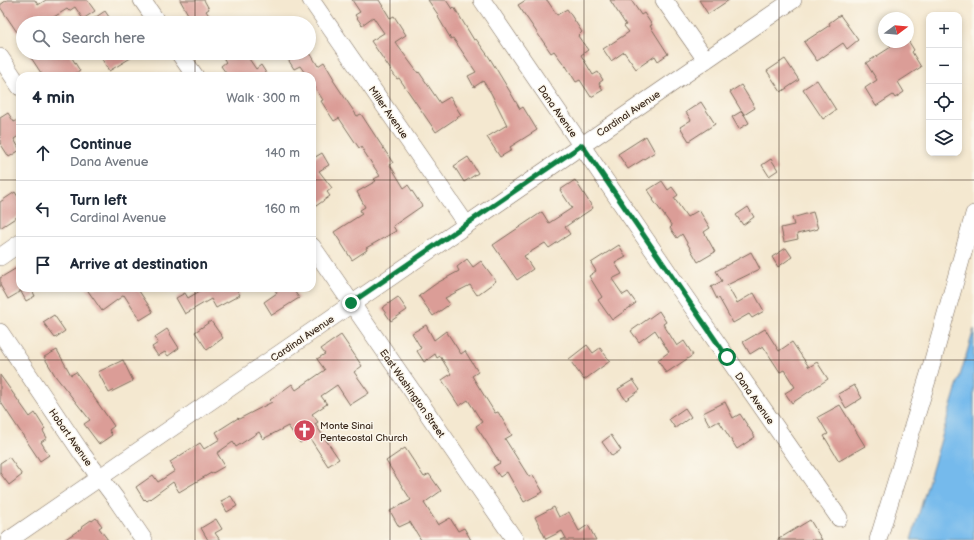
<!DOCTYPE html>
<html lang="en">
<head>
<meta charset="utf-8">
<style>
  :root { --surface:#fff; --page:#f2f2f3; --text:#1f2937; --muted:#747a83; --line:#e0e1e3 }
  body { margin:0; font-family:"Balsamiq Sans",sans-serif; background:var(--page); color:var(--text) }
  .controls { position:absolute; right:12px; top:12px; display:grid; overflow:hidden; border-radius:8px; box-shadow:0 2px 6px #0003 }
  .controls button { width:36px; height:36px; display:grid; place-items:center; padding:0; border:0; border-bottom:1px solid var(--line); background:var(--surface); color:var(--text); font:20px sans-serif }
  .compass { position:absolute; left:878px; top:12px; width:36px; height:36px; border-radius:50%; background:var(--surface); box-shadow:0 2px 6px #0003; rotate:74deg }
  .stop { position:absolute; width:12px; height:12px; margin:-9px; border:3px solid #0b8043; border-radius:50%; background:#fff }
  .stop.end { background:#0b8043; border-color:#fff; box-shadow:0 1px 4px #0008 }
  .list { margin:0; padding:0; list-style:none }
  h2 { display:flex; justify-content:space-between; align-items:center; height:52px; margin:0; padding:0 16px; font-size:17px }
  h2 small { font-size:13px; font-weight:400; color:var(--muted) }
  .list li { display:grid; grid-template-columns:26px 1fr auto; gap:12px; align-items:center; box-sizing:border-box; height:56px; padding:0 16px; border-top:1px solid var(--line) }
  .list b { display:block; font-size:15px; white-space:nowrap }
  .list p { margin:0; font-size:13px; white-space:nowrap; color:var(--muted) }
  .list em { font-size:13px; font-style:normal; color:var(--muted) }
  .icon { flex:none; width:22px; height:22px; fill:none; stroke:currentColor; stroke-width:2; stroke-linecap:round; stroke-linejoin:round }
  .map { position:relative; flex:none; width:974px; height:540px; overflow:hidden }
  .search { position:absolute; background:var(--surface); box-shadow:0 2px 6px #0003; left:16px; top:16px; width:300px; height:44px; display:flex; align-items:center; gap:10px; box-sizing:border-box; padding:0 14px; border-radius:22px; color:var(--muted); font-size:15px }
  .panel { position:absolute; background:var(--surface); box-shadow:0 2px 6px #0003; left:16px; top:72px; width:300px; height:220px; border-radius:12px }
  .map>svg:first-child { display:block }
  .water { fill:#75baec; stroke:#587285 }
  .building { fill:#db9d97 }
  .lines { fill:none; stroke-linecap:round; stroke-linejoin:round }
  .minor-casing { stroke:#7c6c5c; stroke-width:18 }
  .minor { stroke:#fff; stroke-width:17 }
  .route { stroke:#0b8043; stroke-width:5 }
  .grid { fill:none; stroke:#3b2a1e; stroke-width:1; stroke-opacity:0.55 }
  .labels { text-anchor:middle; stroke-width:3; stroke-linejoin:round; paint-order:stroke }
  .street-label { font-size:10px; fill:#3b2a1e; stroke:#fbf7ec }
  .poi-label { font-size:10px; fill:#3b2a1e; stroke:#fbf7ec; text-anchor:start }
</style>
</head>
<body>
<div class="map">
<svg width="974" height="540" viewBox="0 0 974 540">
  <rect width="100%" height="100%" fill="#fbf7ec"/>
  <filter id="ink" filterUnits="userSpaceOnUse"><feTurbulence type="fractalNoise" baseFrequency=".025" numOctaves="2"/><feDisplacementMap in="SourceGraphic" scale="8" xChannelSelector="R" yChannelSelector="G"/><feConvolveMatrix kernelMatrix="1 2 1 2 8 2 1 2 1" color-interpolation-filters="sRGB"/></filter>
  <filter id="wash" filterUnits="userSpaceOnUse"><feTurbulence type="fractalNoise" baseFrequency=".012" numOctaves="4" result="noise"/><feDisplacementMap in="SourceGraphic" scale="16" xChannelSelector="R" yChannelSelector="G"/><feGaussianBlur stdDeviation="0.9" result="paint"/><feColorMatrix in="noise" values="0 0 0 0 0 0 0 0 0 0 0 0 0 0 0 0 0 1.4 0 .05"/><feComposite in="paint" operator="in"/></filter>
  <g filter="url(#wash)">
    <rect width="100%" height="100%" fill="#f4e8d0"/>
    <path class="water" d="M974,329V540H911Z"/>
    <g id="blocks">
      <path class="building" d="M7,0H35L38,5L46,0H87L95,11L83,19L75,7L69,11L67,9L44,23H23V41L0,7V5Z
        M180,0H204L209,9L206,11L214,23H193Z
        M352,0H379L390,18L394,16L406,35L395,42L418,73L419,72L440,103L450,97L461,115L436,132L399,78L397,79L371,41L384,33L373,17L362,25L355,15L360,12Z
        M428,0H446L452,9L454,7L474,40L476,39L489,57L509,90L520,109L523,107L537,130L510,147L512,150L500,157L487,137L507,125L491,93L483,81L474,87L468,76L476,72L453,38L451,39L438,17L439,16Z
        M526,0H547L557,15L567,9L582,32L578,36L588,50L581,55L593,75L598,72L603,80L599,83L603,90L591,97L580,80L576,82L566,66V67L554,51L551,53L518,5Z
        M610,0H631L641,15L644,13L652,25L650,26L668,54L658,61L655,56L636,69L624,52L611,61L603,49L629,32L624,26L626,25Z
        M699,0H729L708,14Z
        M105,11L113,23H87Z
        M840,15L858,40L847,49L843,43L817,61L804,42L830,25L829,23Z
        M888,42H909L914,50L912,52L921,67L898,82L904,92L895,98L893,95L876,106L865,88L877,80L866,63L891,47Z
        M28,53H69L80,71L71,76H43Z
        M112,53H139L109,71L102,59Z
        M220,53H245L256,69L261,65L268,76H228L221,66L226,62Z
        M284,53H310L318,66L324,62L334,79L333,80L357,116L361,114L376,137L393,163L390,165L404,188L408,185L422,206L393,226L396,231L366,248L367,250L352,260L334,232L362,214L360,210L365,207L357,192L376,181L374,179L380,176L361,147L359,148L339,118L334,121L321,101L323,100L312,83V76H307L300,66L294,69Z
        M785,59L799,80L781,92L767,71Z
        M817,80L836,110L823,119L803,89Z
        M741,85L755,108L744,115L730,92Z
        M701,102L715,124L689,141L680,127L691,120L686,112Z
        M742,111L749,123L739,129L732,117Z
        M8,113L14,122L20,119V135L14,139L20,150L9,157L0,143V118Z
        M646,136L655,152L628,169L618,154Z
        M322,153L329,165L319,171L332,188L327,192L330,196L316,206L312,200V159Z
        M468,157L478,173L464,182L454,166Z
        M771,159L778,170L769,176L762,165Z
        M575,180L593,208L565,227L570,234L549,248L545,243L524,256L533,269L517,280L493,245L542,212L549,223L572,208L560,190Z
        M662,181L668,190L672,187L678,195L674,198L687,217L699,210L710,228L704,232L715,252L698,262L682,234L677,238L670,228L672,226L653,200L654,199L648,190Z
        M15,192L20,200V215L0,228V202Z
        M748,207L754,217L743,225L736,215Z
        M813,212L818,229L797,234L798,239L784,242L781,228L794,225L792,218Z
        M619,245L626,257L615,263L622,274L612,279L623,295L628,292L636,303L612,320L598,300L602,297L589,276L596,271L591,263Z
        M786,248L792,257L778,267L772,257Z
        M751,252L760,269L727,285L737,303L754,293L764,311L752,318L749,314L733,323L719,298L717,299L711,287L722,281L716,271Z
        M467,259L473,267L481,261L496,281L477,295L470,285L445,298L450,304L433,316L419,296L437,283L459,271L457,267Z
        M20,266V288H31L35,296L26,301L20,290V292L8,299L0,285V278Z
        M86,288H137L153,312L140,320L124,295L102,311Z
        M205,288H236L240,295L216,308L211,299L185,314L176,298L185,293L188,298Z
        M274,288H292L299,298L272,315L264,302L277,293Z
        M398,297L407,310L391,321L382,308Z
        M659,311L666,322L663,324L677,346L684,341L693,355L666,373L658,360L669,352L655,330L639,342L631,331Z
        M54,315L65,331L55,338L43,322Z
        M211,321L223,338L207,350L195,332Z
        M426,325L434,340L446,331L461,354L465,351L478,372L472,376L495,413L498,412L512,435L505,439L529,477L533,475L543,492L524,502L507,472L500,477L493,467L500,463L476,426L482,422L468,400L459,406L442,380L451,374L440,356L437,358L435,354L424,362L417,351L421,348L412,333Z
        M167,329L179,348L168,356L165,352L158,356L152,347L158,343L155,337Z
        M765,329L779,351L792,342L809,367L817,362L828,379L792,403L785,393L795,387L784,370L780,372L763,346L750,354L743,342Z
        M341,335L362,366L354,372L369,393L350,405L337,385L321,396L327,404L312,414L318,422L315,424L339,459L328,466L309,437L300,443L288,426L263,439L259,432L236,447L233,442L217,453L225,466L211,474V473L179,492L173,482L147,501L145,499L144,500L136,487L153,475L158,482L175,471L170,462L200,443L204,449L220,439L216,432L238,418L239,419L272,402L270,400L292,384L296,390L325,370L317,359L325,354L321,349Z
        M587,345L593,353L600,348L610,361L584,380L569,359Z
        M57,350L71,375L76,372L114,426L109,430L112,435L99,444L84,424L90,420L56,377L44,357Z
        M123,360L133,381L109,393L98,372Z
        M0,375L30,417L35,413L45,429L43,431L47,438L41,442L49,455L40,461L0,401Z
        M633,380L640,390L626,400L618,389Z
        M854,385L862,398L846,408L838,394Z
        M725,402L733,418L740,414L755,437L737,449L719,421L710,426L703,413Z
        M840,405L865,446L839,461L824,436L828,434L818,417Z
        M685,408L691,417L675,428L669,419Z
        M611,435L621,450L612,456L602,442Z
        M405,448L424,477L429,474L441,491L424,503L438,525L450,518L458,531L464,528L471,540H421L410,522L399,527L390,511L411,500L386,461Z
        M9,457L22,475L9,485L0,473V463Z
        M231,496L237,506L227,512L221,501Z
        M554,507L559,517L569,512L579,531L588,525L596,540H561L566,538L562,531L546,539L535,517Z
        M96,518L102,526L99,528L108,540H64L82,528L81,527L91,520L92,521Z
        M216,519L222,529L215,533L220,540H208L201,528Z
        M810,520L822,540H777Z"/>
    </g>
  </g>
  <g filter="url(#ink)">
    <use href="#blocks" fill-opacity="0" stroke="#7c6c5c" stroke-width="1"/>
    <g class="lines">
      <defs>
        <path id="minor" d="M142,0L158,23
          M311,0L466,224
          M482,0L679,288L839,518
          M664,0L706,60
          M179,53L195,76
          M0,57L20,87
          M312,246L515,540
          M0,257L20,243
          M0,332L83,455L116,499L144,540
          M9,540L793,0
          M878,540L929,374L974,214"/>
      </defs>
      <use href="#minor" class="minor-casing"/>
      <use href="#minor" class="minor"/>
    </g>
  </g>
  <g class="lines" filter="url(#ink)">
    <path class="route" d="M351,303L582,145L727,357"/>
  </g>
  <path class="grid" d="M195,0V23M390,0V540M584,0V540M779,0V540M195,53V76M0,180H20M312,180H974M195,288V540M0,360H974"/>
  <defs>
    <symbol id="church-disc" viewBox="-11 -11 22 22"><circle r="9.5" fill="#d1495b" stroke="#fbf7ec"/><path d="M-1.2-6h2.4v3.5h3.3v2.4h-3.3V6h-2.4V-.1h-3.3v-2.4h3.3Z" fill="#fff"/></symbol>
  </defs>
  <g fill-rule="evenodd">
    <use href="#church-disc" x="292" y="418" width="25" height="25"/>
  </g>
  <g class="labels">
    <g class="street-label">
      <text transform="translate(558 111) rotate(55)" y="4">Dana Avenue</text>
      <text transform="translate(389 112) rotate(55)" y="4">Miller Avenue</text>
      <text transform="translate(628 113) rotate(-34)" y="4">Cardinal Avenue</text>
      <text transform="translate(302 338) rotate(-34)" y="4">Cardinal Avenue</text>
      <text transform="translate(413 393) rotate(55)" y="4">East Washington Street</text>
      <text transform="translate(755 398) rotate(55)" y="4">Dana Avenue</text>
      <text transform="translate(71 437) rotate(55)" y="4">Hobart Avenue</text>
    </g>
    <g class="poi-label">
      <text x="320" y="429">Monte Sinai<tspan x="320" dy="12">Pentecostal Church</tspan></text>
    </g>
  </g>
</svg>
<div class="controls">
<button>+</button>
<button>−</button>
<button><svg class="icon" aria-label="locate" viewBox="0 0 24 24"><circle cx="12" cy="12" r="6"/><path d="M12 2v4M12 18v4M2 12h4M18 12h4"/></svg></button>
<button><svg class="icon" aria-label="layers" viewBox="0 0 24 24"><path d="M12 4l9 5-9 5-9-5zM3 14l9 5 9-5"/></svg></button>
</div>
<svg class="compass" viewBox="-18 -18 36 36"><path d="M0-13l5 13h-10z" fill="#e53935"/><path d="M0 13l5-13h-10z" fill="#747a83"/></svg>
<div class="stop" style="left:727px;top:357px"></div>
<div class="stop end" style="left:351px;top:303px"></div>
<div class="search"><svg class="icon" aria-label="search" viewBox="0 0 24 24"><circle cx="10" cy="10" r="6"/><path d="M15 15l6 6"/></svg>Search here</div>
<section class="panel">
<h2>4 min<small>Walk · 300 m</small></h2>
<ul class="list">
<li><svg class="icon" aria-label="ahead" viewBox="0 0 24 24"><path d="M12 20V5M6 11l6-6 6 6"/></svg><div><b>Continue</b><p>Dana Avenue</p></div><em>140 m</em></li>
<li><svg class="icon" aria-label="left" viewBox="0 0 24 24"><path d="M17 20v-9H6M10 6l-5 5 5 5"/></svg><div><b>Turn left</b><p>Cardinal Avenue</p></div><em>160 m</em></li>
<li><svg class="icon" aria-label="arrive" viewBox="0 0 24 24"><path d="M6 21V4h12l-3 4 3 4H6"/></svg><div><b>Arrive at destination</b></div></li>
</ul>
</section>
</div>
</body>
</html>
